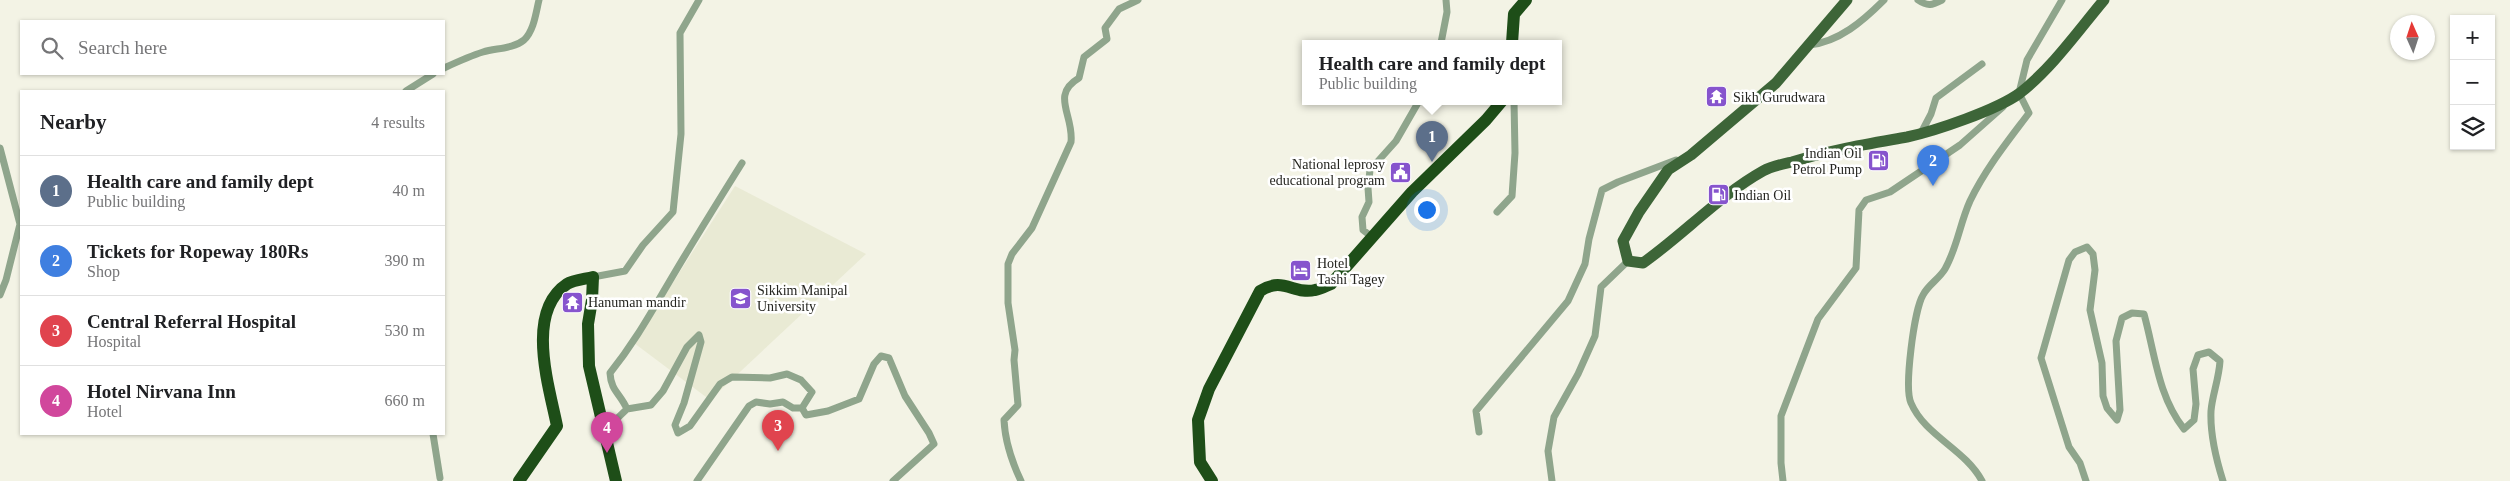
<!DOCTYPE html>
<html lang="en">
<head>
<meta charset="utf-8">
<style>
  :root { --surface:#fff; --page:#f2f2f2; --text:#202124; --muted:#757577; --line:#e0e0e0; --accent:#ea580c }
  body { margin:0; font-family:Georgia,serif; background:var(--page); color:var(--text) }
  .controls { position:absolute; right:15px; top:15px; display:grid; overflow:hidden; border-radius:0px; box-shadow:0 1px 4px #0004 }
  .controls button { width:45px; height:45px; display:grid; place-items:center; padding:0; border:0; border-bottom:1px solid var(--line); background:var(--surface); color:var(--text); font:25px sans-serif }
  .compass { position:absolute; left:2390px; top:15px; width:45px; height:45px; border-radius:50%; background:var(--surface); box-shadow:0 1px 4px #0004; rotate:357deg }
  .you { position:absolute; left:1426px; top:209px; width:18px; height:18px; margin:-12px; border:4px solid #fff; border-radius:50%; background:#1a73e8; box-shadow:0 0 0 8px #1a73e833 }
  .badge { display:grid; place-items:center; width:32px; height:32px; border-radius:50%; background:var(--accent); color:#fff; font-size:16px; font-weight:700 }
  .pin { position:absolute; translate:-50% -41px; filter:drop-shadow(0 1px 2px #0008) }
  .pin::after { content:''; position:absolute; top:26px; width:18px; height:15px; background:inherit; clip-path:polygon(0 0,100% 0,50% 100%) }
  .popup { position:absolute; left:1302px; top:40px; width:260px; height:65px; box-sizing:border-box; display:grid; place-content:center; border-radius:0px; background:var(--surface); filter:drop-shadow(0 1px 4px #0005); font-size:16px; white-space:nowrap; color:var(--muted) }
  .popup b { font-size:19px; color:var(--text) }
  .popup::after { content:''; position:absolute; left:50%; top:100%; margin-left:-10px; border:10px solid transparent; border-top-color:var(--surface) }
  .list { margin:0; padding:0; list-style:none }
  h2 { display:flex; justify-content:space-between; align-items:center; height:65px; margin:0; padding:0 20px; font-size:21px }
  h2 small { font-size:16px; font-weight:400; color:var(--muted) }
  .list li { display:grid; grid-template-columns:32px 1fr auto; gap:15px; align-items:center; box-sizing:border-box; height:70px; padding:0 20px; border-top:1px solid var(--line) }
  .list b { display:block; font-size:19px; white-space:nowrap }
  .list p { margin:0; font-size:16px; white-space:nowrap; color:var(--muted) }
  .list em { font-size:16px; font-style:normal; color:var(--muted) }
  .icon { flex:none; width:28px; height:28px; fill:none; stroke:currentColor; stroke-width:2; stroke-linecap:round; stroke-linejoin:round }
  .map { position:relative; flex:none; width:2510px; height:481px; overflow:hidden }
  .search { position:absolute; background:var(--surface); box-shadow:0 1px 4px #0004; left:20px; top:20px; width:425px; height:55px; display:flex; align-items:center; gap:12px; box-sizing:border-box; padding:0 18px; border-radius:0px; color:var(--muted); font-size:19px }
  .panel { position:absolute; background:var(--surface); box-shadow:0 1px 4px #0004; left:20px; top:90px; width:425px; height:345px; border-radius:0px }
  .map>svg:first-child { display:block }
  .built { fill:#e9ead4 }
  .lines { fill:none; stroke-linecap:round; stroke-linejoin:round }
  .street { stroke:#8fa58c; stroke-width:7 }
  .primary { stroke:#3d6538; stroke-width:11 }
  .highway { stroke:#1e4e18; stroke-width:12 }
  .labels { text-anchor:middle; stroke-width:5; stroke-linejoin:round; paint-order:stroke }
  .poi-label { font-size:14px; fill:#252520; stroke:#fff; text-anchor:start }
</style>
</head>
<body>
<div class="map">
<svg width="2510" height="481" viewBox="0 0 2510 481">
  <rect width="100%" height="100%" fill="#f3f3e5"/>
  <path class="built" d="M735,186L866,254L710,400L634,343Z"/>
  <g class="lines">
    <path class="street" d="M1918,0C1928,7 1932,5 1942,0
      M1441,43L1447,12L1446,0
      M1809,45C1839,42 1863,21 1884,0
      M444,68C457,62 470,56 483,52C496,48 513,49 524,40C534,31 536,12 539,0
      M406,91L433,74
      M2019,93L2027,60L2062,0
      M1921,133L1931,114L1936,98L1982,64
      M0,148L20,224L6,280L0,295
      M742,163C717,203 692,243 668,284C649,316 634,343 610,373C611,391 620,393 627,409L651,405L663,391L687,347L699,335L701,342L684,403L675,425L678,433L690,426L720,384L732,377L770,378L787,374L801,380L812,392L802,408
      M1497,212L1512,196L1515,153L1514,101
      M1372,237L1363,230L1362,217L1369,202L1368,188L1370,170L1396,141L1419,101
      M593,277L625,271L643,245L673,212L681,134L680,33L699,0
      M802,408L806,415L828,411L859,399L874,364L881,356L889,358L905,396L929,433L934,444L893,481
      M604,431L627,409
      M1479,432L1476,411L1568,301L1585,264L1589,239L1602,190L1618,182L1676,160
      M433,434L440,478
      M697,481L749,406L756,402L770,404L783,402L793,408H802
      M1021,481C1012,462 1005,441 1004,420L1018,405L1014,360L1015,350L1008,303V264L1012,254L1032,228L1071,142C1074,115 1050,95 1079,78L1084,57L1107,39L1105,28L1119,9L1138,0
      M1552,481L1548,451L1554,417L1578,374L1595,336L1601,287L1628,261
      M1783,481L1781,463V416L1818,319L1856,268L1859,210L1866,200L1890,192L1960,145L2003,107
      M1982,481C1965,449 1925,436 1911,403C1904,388 1914,310 1923,295C1928,285 1939,279 1945,269C1957,248 1960,223 1970,201C1986,168 2008,141 2029,113L2019,93L2017,95
      M2086,481L2080,463L2069,447L2041,358L2069,260L2075,252L2087,247L2093,254L2095,270L2090,310L2102,363L2103,396L2107,408L2117,420L2120,410L2116,341L2122,318L2132,313L2144,314C2155,354 2158,396 2184,429L2194,420L2196,404L2193,369L2198,355L2209,352L2220,361C2219,379 2212,396 2211,411C2210,435 2216,459 2223,481"/>
    <path class="primary" d="M1847,0L1776,83L1691,155L1668,170L1639,212L1623,241L1628,261L1643,263C1684,234 1720,195 1763,171C1772,166 1783,164 1792,162C1830,150 1868,144 1907,137C1935,131 1997,110 2020,93C2052,68 2078,31 2104,0"/>
    <path class="highway" d="M1512,43L1514,14L1526,0
      M519,481L557,426C549,386 525,312 567,284C573,280 585,279 593,277L592,300L588,324L589,366L616,481
      M1212,481L1200,462L1198,420L1209,389L1260,291C1283,276 1294,295 1315,290C1321,289 1326,286 1331,284L1412,192L1486,120L1502,101"/>
  </g>
  <defs>
    <symbol id="temple-square" viewBox="-11 -11 22 22"><rect x="-9" y="-9" width="18" height="18" rx="4" fill="#8654cd" stroke="#fff"/><path d="M0-6L5-2H3V0L6.5 2.5H4V6H1.5V3h-3V6H-4V2.5H-6.5L-3 0V-2H-5Z" fill="#fff"/></symbol>
    <symbol id="fuel-square" viewBox="-11 -11 22 22"><rect x="-9" y="-9" width="18" height="18" rx="4" fill="#8654cd" stroke="#fff"/><path d="M-5.5-6h7V0h2V4h1.3V-2.5L3-4.5l.8-.8L6-3V5H2.5V1h-1V6h-7ZM-4.2-4.7v3.2H.2V-4.7Z" fill="#fff"/></symbol>
    <symbol id="civic-square" viewBox="-11 -11 22 22"><rect x="-9" y="-9" width="18" height="18" rx="4" fill="#8654cd" stroke="#fff"/><path d="M-.6-6.5H3V-4.5H.6V-3L4-1V1h2V6H-6V1h2V-1L-.6-3ZM-1.2 2.5V6h2.4V2.5Z" fill="#fff"/></symbol>
    <symbol id="hotel-square" viewBox="-11 -11 22 22"><rect x="-9" y="-9" width="18" height="18" rx="4" fill="#8654cd" stroke="#fff"/><path d="M-6-4.5h1.5V1H6V5H4.5V3h-9V5H-6ZM-4 0a1.8 1.8 0 1 1 3.6 0ZM.5 0V-2.5h3Q6-2.5 6 0Z" fill="#fff"/></symbol>
    <symbol id="university-square" viewBox="-11 -11 22 22"><rect x="-9" y="-9" width="18" height="18" rx="4" fill="#8654cd" stroke="#fff"/><path d="M0-5L7-2L0 1L-7-2ZM-4 1L0 2.5L4 1V4Q0 6-4 4Z" fill="#fff"/></symbol>
  </defs>
  <g fill-rule="evenodd">
    <use href="#temple-square" x="1704" y="84" width="25" height="25"/>
    <use href="#fuel-square" x="1866" y="148" width="25" height="25"/>
    <use href="#civic-square" x="1388" y="160" width="25" height="25"/>
    <use href="#fuel-square" x="1706" y="182" width="25" height="25"/>
    <use href="#hotel-square" x="1288" y="258" width="25" height="25"/>
    <use href="#university-square" x="728" y="286" width="25" height="25"/>
    <use href="#temple-square" x="560" y="290" width="25" height="25"/>
  </g>
  <g class="labels">
    <g class="poi-label">
      <text x="1733" y="102">Sikh Gurudwara</text>
      <text x="1862" y="158" text-anchor="end">Indian Oil<tspan x="1862" dy="16">Petrol Pump</tspan></text>
      <text x="1385" y="169" text-anchor="end">National leprosy<tspan x="1385" dy="16">educational program</tspan></text>
      <text x="1734" y="200">Indian Oil</text>
      <text x="1317" y="268">Hotel<tspan x="1317" dy="16">Tashi Tagey</tspan></text>
      <text x="757" y="295">Sikkim Manipal<tspan x="757" dy="16">University</tspan></text>
      <text x="588" y="307">Hanuman mandir</text>
    </g>
  </g>
</svg>
<div class="controls">
<button>+</button>
<button>−</button>
<button><svg class="icon" aria-label="layers" viewBox="0 0 24 24"><path d="M12 4l9 5-9 5-9-5zM3 14l9 5 9-5"/></svg></button>
</div>
<svg class="compass" viewBox="-18 -18 36 36"><path d="M0-13l5 13h-10z" fill="#e53935"/><path d="M0 13l5-13h-10z" fill="#757577"/></svg>
<div class="you"></div>
<div class="pin badge" style="left:1432px;top:162px;background:#5c6f8a">1</div>
<div class="popup"><b>Health care and family dept</b>Public building</div>
<div class="pin badge" style="left:1933px;top:186px;background:#3f7fe0">2</div>
<div class="pin badge" style="left:778px;top:451px;background:#e0444e">3</div>
<div class="pin badge" style="left:607px;top:453px;background:#d1479c">4</div>
<div class="search"><svg class="icon" aria-label="search" viewBox="0 0 24 24"><circle cx="10" cy="10" r="6"/><path d="M15 15l6 6"/></svg>Search here</div>
<section class="panel">
<h2>Nearby<small>4 results</small></h2>
<ul class="list">
<li><span class="badge" style="background:#5c6f8a">1</span><div><b>Health care and family dept</b><p>Public building</p></div><em>40 m</em></li>
<li><span class="badge" style="background:#3f7fe0">2</span><div><b>Tickets for Ropeway 180Rs</b><p>Shop</p></div><em>390 m</em></li>
<li><span class="badge" style="background:#e0444e">3</span><div><b>Central Referral Hospital</b><p>Hospital</p></div><em>530 m</em></li>
<li><span class="badge" style="background:#d1479c">4</span><div><b>Hotel Nirvana Inn</b><p>Hotel</p></div><em>660 m</em></li>
</ul>
</section>
</div>
</body>
</html>
